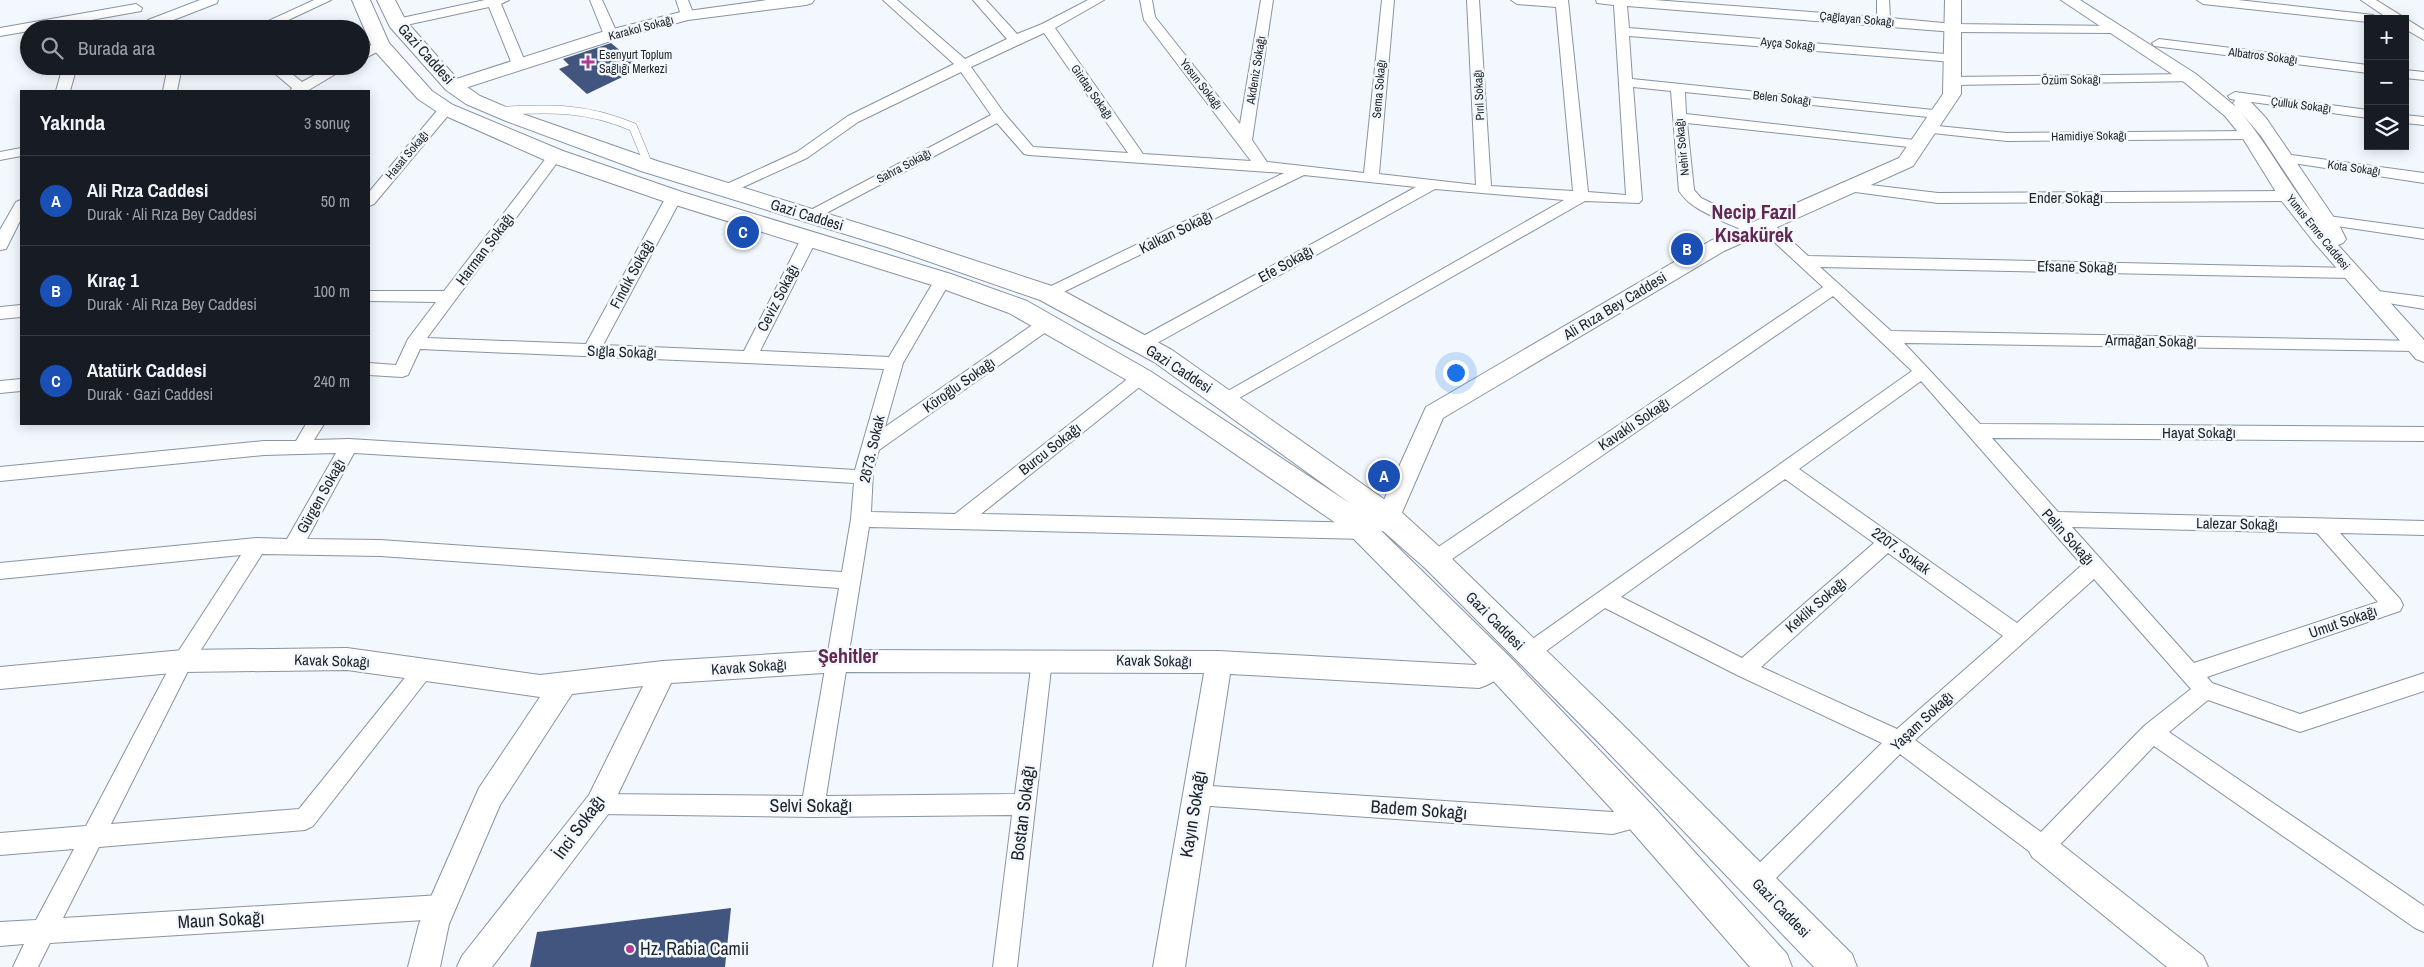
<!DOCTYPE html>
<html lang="tr">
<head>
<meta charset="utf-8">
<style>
  :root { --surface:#171b24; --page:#242831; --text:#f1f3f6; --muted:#9ea1a6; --line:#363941; --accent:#af3b94 }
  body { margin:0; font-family:"Archivo Narrow",sans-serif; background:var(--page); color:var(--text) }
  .controls { position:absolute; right:15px; top:15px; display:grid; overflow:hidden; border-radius:0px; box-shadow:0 2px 12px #0003 }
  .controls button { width:45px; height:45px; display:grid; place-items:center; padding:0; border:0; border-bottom:1px solid var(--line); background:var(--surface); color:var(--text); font:25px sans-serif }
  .you { position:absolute; left:1455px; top:372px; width:18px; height:18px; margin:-12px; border:4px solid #fff; border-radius:50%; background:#1a73e8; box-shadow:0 0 0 8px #1a73e833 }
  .badge { display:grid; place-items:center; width:32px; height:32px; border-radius:50%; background:var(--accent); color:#fff; font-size:16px; font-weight:700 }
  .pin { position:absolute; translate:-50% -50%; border:2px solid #fff; box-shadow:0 1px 5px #0006 }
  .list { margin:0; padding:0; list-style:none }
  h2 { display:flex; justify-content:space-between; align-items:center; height:65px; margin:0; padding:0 20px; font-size:21px }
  h2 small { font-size:16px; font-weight:400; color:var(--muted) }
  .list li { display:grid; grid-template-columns:32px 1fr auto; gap:15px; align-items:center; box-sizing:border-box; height:90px; padding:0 20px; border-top:1px solid var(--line) }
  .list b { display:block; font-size:19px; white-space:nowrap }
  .list p { margin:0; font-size:16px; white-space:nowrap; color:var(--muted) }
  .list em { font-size:16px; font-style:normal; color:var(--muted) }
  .icon { flex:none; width:28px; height:28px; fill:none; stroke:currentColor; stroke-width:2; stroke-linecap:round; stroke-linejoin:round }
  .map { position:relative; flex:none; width:2424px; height:967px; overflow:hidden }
  .search { position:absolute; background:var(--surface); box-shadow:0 2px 12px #0003; left:20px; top:20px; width:350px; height:55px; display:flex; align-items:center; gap:12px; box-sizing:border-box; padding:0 18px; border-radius:28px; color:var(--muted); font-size:19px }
  .panel { position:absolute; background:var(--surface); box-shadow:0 2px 12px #0003; left:20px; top:90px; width:350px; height:335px; border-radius:0px }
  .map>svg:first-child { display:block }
  .building { fill:#41557f }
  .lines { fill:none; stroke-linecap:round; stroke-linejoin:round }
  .service-casing { stroke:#8794a1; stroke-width:9 }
  .minor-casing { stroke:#8794a1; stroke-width:2 }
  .tertiary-casing { stroke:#8794a1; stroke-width:2 }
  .secondary-casing { stroke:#8794a1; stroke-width:2 }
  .service { stroke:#fff; stroke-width:8 }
  .minor { fill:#fff; fill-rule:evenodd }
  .tertiary { fill:#fff; fill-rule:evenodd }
  .secondary { fill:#fff; fill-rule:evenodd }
  .poi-dot { fill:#af3b94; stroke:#f2f8fd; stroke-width:2 }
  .labels { text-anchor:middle; stroke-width:5; stroke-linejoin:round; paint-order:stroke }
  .far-street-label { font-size:12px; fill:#1e2328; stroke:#f2f8fd }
  .far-poi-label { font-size:12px; fill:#1e2328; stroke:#f2f8fd; text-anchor:start }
  .street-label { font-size:15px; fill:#1e2328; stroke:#f2f8fd }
  .near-street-label { font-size:18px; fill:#1e2328; stroke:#f2f8fd }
  .near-poi-label { font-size:18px; fill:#1e2328; stroke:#f2f8fd; text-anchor:start }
  .district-label { font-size:20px; font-weight:bold; fill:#612852; stroke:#f2f8fd }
</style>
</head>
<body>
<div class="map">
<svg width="2424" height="967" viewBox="0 0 2424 967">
  <rect width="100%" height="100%" fill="#f2f8fd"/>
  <path class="building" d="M611,43L641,68L587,94L559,69L569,65L563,59Z
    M731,908L725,967H530L537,932Z"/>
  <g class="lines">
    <defs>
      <path id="service" d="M500,111C550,108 586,107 633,127L649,166"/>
      <path id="minor" d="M200,0H218L217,3L158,26H148L146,23L148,20Z
        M314,0H331L269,29H251Z
        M485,0H509L501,4L526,64L524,67H514L512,64L489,7L397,27L390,23L397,19Z
        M590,0H602L618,35L616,38L611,39L604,35Z
        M676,0H688L694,15L692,18H682Z
        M883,0H897L965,59L1007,39L973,0H986L1017,34L1042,24L1088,0H1104L1055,28L1143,154L1251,161L1144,20L1140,0H1152L1155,17L1240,124L1261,0H1273L1252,140L1267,162L1364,173L1382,0H1394L1379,174L1476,185L1467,0H1479L1491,186L1573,191L1556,7L1517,4L1511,0H1568L1588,192L1626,195L1614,5L1597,3L1596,0H1654L1877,17V0H1889L1890,18L1954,24L2118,26L2120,29L2113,33L1954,32L1627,6L1629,28L1958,55L1960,58L1953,62L1629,36L1632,79L1943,111L1945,114L1938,118L1685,92L1686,114L1923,141L1925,144L1923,147L1918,148L1687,123L1694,190L1701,198L1757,225L1758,221H1770L1808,256L2350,268L2356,269L2358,273L2356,277L2350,278L1820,267L1891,331L2421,341L2424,345L2421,349L2415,351L1904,343L1980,424L2424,427V441L1992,438L2058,512L2424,521V535L2340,533L2400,599L2403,605L2400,611L2207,677L2212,683L2300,714L2424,673V691L2300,732L2208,700L2169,732L2424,906V932L2415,928L2154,746L2050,855L2042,858L2034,855L1900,754L1764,890L1756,893L1748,890L1744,882L1748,874L1882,743L1737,675L1605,608L1535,659L1528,662L1521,659L1518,653L1521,647L1912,371L1833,296L1442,566L1435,568L1428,566L1425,560L1428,554L1823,287L1759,228L1758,232C1747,235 1699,211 1690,203C1686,200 1682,195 1679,191L1671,91L1633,87L1642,200L1639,203L1585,201L1225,406L1219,404L1216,400L1219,396L1564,200L1435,189L1148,348L1142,350L1136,348L1133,344L1136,340L1416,187L1304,175L1049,299L1043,298L1041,294L1043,290L1284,173L1029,155L1024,154L997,123L815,219H805L802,216L805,213L991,115L961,72L858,122L807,158L730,193H720L717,190L720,187L797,152L848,116L954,64ZM1044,33L1128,153L1033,147L1004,113L971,67ZM1921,381L2082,565L2017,623L1799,469ZM1785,479L1874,543L1742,658L1621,597ZM2072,527L2317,533L2378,602L2194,663ZM1888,553L2003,636L1897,729L1761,667ZM2094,579L2191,689L2144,726L2041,832L1915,740Z
        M2197,0H2238L2373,15L2379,19H2368V22L2203,4Z
        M2361,0H2376L2424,30V40L2405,29V19H2389Z
        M136,4L142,8L141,11L41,29H29V31L0,36V28Z
        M2159,39L2368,65V73L2154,46L2152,43Z
        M380,41L387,45L385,48L361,60V50Z
        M63,66H77L70,91H56Z
        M168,66H182L177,91H163Z
        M266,66H282L302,82L331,66H349L307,91H290L292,88Z
        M2405,70L2424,72V80L2405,78Z
        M2190,74L2195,75L2197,78L2195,81L1952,85L1945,81L1952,77Z
        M2235,92L2368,110V118L2230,99L2228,96Z
        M446,105L453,109L451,112L374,204L369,206V192L441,106Z
        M2405,115L2424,117V125L2405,123Z
        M1928,125L2007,133L2250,131L2257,135L2250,139L2007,141L1923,132L1921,129L1923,126Z
        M21,148V156L0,160V152Z
        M555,152L562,156L427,338L586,344L666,197L674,192L682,197L603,345L744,351L801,239L803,235H815L817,239L760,351L889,357L937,276H949L951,280L903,363L885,427L1041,319H1053L1055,323L1053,327L879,450L873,471L871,512L955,514L1135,373L1141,371L1147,373L1150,377L1147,381L981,514L1365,523L1372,526L1375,531L1372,536L1365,539L869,527L826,796L1015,794L1032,660L1035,654L1042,651L1049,654L1052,660L1017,967H993L1012,815L813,817L599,814L591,811L588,804L591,797L599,794L803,796L839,588L380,556L262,554L190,667L111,824L299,809L416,664L423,661L430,664L434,670L430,676L313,826L305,830L99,847L63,918L441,895L449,899L453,907L449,915L441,919L50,943L38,967H13L24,944L0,946V922L36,920L74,849L0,855V833L86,826L176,655L241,555L0,579V563L257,538L287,539L336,453L264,455L0,481V467L264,441H296L306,424H324L314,440L349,439L855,470L884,369L420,349L408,375L402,377L369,375V363L396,365L408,339L436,302L369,301V291H444L550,153ZM354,453L854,483L851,519L842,572L380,540L307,539Z
        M2285,154L2424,173V183L2280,161L2278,158L2280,155Z
        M1845,182L1938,193L2288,191L2296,196L2288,201L1938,203L1840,190L1837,187L1840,184Z
        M21,200V219L6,249L0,250V230L16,202Z
        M2328,216L2424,229V239L2323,224L2320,221L2323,218Z
        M2370,290L2424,297V309L2364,299L2362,295L2364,291Z
        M21,305V317L0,319V307Z
        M21,379V391L0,393V381Z
        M1196,785L1613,812L1641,807L1649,810L1652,817L1649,824L1613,834L1196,805L1188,802L1185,795L1188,788Z"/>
      <path id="tertiary" d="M767,0H814L812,3L806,5L688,20L617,39L459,90H447L444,86L447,82L605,31L681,12Z
        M1945,0H1961V94L1913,166L1724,251L1443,418L1397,524L1372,536L1363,534L1360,527L1363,520L1379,511L1426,407L1710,241L1899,158L1943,94Z
        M2061,0H2080L2196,74L2236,107L2233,103L2236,99H2248L2266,118L2339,225L2346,239L2343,243L2338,245L2424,340V362L2416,359L2313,241L2281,200L2242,137L2225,116L2184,82ZM2239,110L2261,136L2314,216C2287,182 2267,143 2239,110Z
        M347,648L540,675L663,661L839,650L1219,651L1475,665C1486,657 1493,651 1506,656L1510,664C1504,676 1492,684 1479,688L1230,674L1185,967H1153L1204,673L839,672L671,683L609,813L492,967H457L462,956L589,795L643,686L572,694L500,805L449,924L440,967H408L419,924L479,788L540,697L347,670L183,672L0,689V667L183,650Z
        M2042,833L2052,837L2203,956L2208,967H2167L2032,857L2027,847L2032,837Z"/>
      <path id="secondary" d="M352,0H370L389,43L432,91L453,105L563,151L682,192L951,274L1027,301L1150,371L1351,504L1154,362L1040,300L887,247L641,171L506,121L466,104L446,90L390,27L377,0H395L406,21L460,82L480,96L520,113L657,161L903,237L1058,288L1172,350L1398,509L1445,552L1625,727L1852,954L1857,967H1814L1603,747L1425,568L1367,517L1508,655L1653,806L1787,954L1792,967H1750L1629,828L1486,673L1343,528L1132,383L1009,313L935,286L666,202L547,161L439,113L418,99L373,49Z"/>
    </defs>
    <use href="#service" class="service-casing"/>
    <use href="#minor" class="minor-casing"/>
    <use href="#tertiary" class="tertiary-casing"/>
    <use href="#secondary" class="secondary-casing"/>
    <use href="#service" class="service"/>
    <use href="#minor" class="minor"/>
    <use href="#tertiary" class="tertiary"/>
    <use href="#secondary" class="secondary"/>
  </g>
  <g class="poi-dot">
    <path d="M585.5 54.5h5v5h5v5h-5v5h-5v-5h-5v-5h5z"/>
    <circle cx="630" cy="949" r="5"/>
  </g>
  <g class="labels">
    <g class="far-street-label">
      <text transform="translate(1857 19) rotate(5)" y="4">Çağlayan Sokağı</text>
      <text transform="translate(641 28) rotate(-15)" y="4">Karakol Sokağı</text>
      <text transform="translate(1788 44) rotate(5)" y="4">Ayça Sokağı</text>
      <text transform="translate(2263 56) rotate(7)" y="4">Albatros Sokağı</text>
      <text transform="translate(1256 70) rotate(-81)" y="4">Akdeniz Sokağı</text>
      <text transform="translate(2071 80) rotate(-1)" y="4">Özüm Sokağı</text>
      <text transform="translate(1201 84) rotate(52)" y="4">Yosun Sokağı</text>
      <text transform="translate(1379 89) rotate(-85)" y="4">Sema Sokağı</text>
      <text transform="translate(1092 92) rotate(55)" y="4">Girdap Sokağı</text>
      <text transform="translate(1479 95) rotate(-93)" y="4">Pırıl Sokağı</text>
      <text transform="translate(1782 98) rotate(6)" y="4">Belen Sokağı</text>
      <text transform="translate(2301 105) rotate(7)" y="4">Çulluk Sokağı</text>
      <text transform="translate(2089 136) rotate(-1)" y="4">Hamidiye Sokağı</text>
      <text transform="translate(1682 147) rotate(-96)" y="4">Nehir Sokağı</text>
      <text transform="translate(407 155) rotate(-50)" y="4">Hasat Sokağı</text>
      <text transform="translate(904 166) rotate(-28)" y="4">Sahra Sokağı</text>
      <text transform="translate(2354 168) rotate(8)" y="4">Kota Sokağı</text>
      <text transform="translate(2318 232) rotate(51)" y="4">Yunus Emre Caddesi</text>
    </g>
    <g class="far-poi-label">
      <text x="599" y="59">Esenyurt Toplum<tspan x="599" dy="14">Sağlığı Merkezi</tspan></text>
    </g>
    <g class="street-label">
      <text transform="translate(426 54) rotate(48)" y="5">Gazi Caddesi</text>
      <text x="2066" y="203">Ender Sokağı</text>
      <text transform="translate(807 215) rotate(17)" y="5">Gazi Caddesi</text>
      <text transform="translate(1176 232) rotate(-26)" y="5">Kalkan Sokağı</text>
      <text transform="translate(485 249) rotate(-53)" y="5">Harman Sokağı</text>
      <text transform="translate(1286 264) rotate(-29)" y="5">Efe Sokağı</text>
      <text transform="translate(2077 267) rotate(1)" y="5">Efsane Sokağı</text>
      <text transform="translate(632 274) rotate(-62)" y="5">Fındık Sokağı</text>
      <text transform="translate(778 298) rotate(-63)" y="5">Ceviz Sokağı</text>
      <text transform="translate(1615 306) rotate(-31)" y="5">Ali Rıza Bey Caddesi</text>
      <text transform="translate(2151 341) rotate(1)" y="5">Armağan Sokağı</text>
      <text transform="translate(622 352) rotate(2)" y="5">Sığla Sokağı</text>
      <text transform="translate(1179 369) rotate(33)" y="5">Gazi Caddesi</text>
      <text transform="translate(959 385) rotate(-35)" y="5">Köroğlu Sokağı</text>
      <text transform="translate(1634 424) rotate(-34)" y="5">Kavaklı Sokağı</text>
      <text x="2199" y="438">Hayat Sokağı</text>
      <text transform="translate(872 449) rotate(-77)" y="5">2673. Sokak</text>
      <text transform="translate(1050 449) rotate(-38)" y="5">Burcu Sokağı</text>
      <text transform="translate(321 496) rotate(-61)" y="5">Gürgen Sokağı</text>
      <text transform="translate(2237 524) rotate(1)" y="5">Lalezar Sokağı</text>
      <text transform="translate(2068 537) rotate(48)" y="5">Pelin Sokağı</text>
      <text transform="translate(1901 551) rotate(36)" y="5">2207. Sokak</text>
      <text transform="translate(1816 605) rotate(-41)" y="5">Keklik Sokağı</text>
      <text transform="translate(1495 621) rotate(45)" y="5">Gazi Caddesi</text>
      <text transform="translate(2343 622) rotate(-19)" y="5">Umut Sokağı</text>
      <text transform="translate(332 661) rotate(2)" y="5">Kavak Sokağı</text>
      <text transform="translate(1154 661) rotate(1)" y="5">Kavak Sokağı</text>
      <text transform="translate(749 667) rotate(-4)" y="5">Kavak Sokağı</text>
      <text transform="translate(1922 721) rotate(-43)" y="5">Yaşam Sokağı</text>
      <text transform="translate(1781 908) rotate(46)" y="5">Gazi Caddesi</text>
    </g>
    <g class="near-street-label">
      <text x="811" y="812">Selvi Sokağı</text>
      <text transform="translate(1419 810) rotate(4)" y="6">Badem Sokağı</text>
      <text transform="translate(1023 813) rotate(-83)" y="6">Bostan Sokağı</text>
      <text transform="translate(1193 814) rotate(-81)" y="6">Kayın Sokağı</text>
      <text transform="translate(579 827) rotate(-54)" y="6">İnci Sokağı</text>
      <text transform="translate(221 920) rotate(-3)" y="6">Maun Sokağı</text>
    </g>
    <g class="near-poi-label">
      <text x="640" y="955">Hz. Rabia Camii</text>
    </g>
    <g class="district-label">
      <text x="1754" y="219">Necip Fazıl<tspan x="1754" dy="23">Kısakürek</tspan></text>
      <text x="848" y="663">Şehitler</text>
    </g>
  </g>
</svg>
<div class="controls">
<button>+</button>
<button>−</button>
<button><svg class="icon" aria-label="layers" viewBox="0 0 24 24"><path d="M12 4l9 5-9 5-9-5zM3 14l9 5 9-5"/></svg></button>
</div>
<div class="you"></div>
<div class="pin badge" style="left:1384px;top:476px;background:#1a4fb4">A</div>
<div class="pin badge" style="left:1687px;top:249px;background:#1a4fb4">B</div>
<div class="pin badge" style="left:743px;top:232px;background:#1a4fb4">C</div>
<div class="search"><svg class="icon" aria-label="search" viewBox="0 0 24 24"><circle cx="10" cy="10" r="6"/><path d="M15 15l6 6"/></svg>Burada ara</div>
<section class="panel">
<h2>Yakında<small>3 sonuç</small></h2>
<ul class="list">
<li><span class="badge" style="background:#1a4fb4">A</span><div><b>Ali Rıza Caddesi</b><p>Durak · Ali Rıza Bey Caddesi</p></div><em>50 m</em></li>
<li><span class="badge" style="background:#1a4fb4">B</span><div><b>Kıraç 1</b><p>Durak · Ali Rıza Bey Caddesi</p></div><em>100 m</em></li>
<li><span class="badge" style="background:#1a4fb4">C</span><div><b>Atatürk Caddesi</b><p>Durak · Gazi Caddesi</p></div><em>240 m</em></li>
</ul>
</section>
</div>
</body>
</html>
